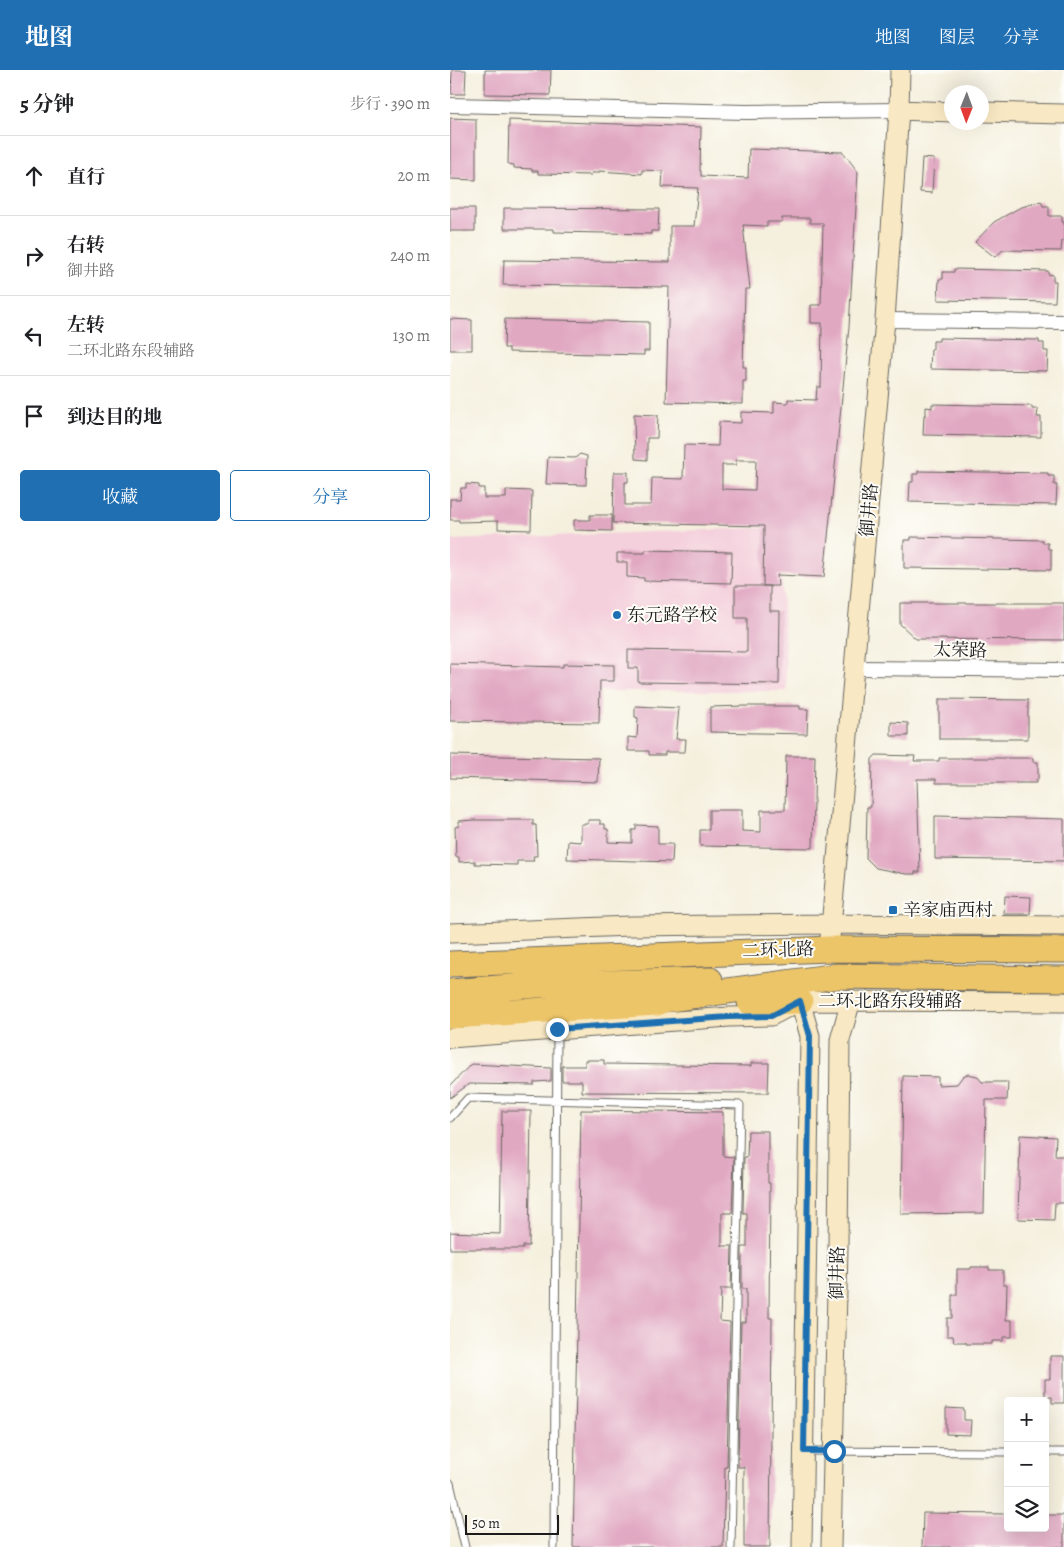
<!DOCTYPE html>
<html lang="zh">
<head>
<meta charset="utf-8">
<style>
  :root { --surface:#fff; --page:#f2f2f2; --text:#202124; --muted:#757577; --line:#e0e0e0; --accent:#1f6fb2 }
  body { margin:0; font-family:Alegreya,"Noto Serif SC",serif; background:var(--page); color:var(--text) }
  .controls { position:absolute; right:15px; bottom:15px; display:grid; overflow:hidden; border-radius:5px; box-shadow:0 5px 20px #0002 }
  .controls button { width:45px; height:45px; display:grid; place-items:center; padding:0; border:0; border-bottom:1px solid var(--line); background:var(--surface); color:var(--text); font:25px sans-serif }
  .compass { position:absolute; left:494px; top:15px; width:45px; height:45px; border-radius:50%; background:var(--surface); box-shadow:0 5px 20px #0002; rotate:181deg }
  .scale { position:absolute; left:15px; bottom:12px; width:94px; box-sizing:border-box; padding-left:5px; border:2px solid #1c1c1c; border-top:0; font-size:14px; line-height:18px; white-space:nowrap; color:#1c1c1c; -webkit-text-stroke:4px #fdfcf7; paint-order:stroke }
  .stop { position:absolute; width:15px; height:15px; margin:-11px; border:4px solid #1f6fb2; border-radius:50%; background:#fff }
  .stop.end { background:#1f6fb2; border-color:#fff; box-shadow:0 1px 5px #0008 }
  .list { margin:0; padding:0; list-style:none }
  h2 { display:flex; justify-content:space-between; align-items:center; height:65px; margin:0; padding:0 20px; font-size:21px }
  h2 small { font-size:16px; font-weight:400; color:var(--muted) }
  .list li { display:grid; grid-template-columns:32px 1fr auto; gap:15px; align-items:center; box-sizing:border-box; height:80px; padding:0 20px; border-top:1px solid var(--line) }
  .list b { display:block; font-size:19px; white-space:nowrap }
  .list p { margin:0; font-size:16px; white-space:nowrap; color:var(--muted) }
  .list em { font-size:16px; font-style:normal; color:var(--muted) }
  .actions { display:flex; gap:10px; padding:15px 20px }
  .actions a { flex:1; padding:11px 0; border:1px solid var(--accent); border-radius:5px; text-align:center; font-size:18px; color:var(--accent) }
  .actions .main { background:var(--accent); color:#fff }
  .icon { flex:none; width:28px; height:28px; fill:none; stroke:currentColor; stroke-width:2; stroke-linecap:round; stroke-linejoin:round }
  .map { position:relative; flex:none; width:614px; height:1477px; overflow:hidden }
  header { display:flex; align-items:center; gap:30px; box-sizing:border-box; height:70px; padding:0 25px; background:var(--accent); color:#fff }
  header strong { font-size:24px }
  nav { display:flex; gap:28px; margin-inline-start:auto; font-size:18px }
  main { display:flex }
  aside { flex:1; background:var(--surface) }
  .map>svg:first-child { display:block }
  .built { fill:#f4cfdc }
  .building { fill:#e1a8c2; fill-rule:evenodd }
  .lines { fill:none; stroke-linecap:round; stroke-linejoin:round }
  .lane-casing { stroke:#686660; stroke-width:9 }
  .street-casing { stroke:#686660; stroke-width:16 }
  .secondary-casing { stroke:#686660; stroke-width:21 }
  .highway-casing { stroke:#686660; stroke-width:27 }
  .lane { stroke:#fff; stroke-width:7 }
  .street { stroke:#fff; stroke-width:14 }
  .secondary { stroke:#f8e8c3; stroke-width:19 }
  .highway { stroke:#edc569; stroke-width:25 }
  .route { stroke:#1f6fb2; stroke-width:6 }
  .poi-dot { fill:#1f6fb2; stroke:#fdfcf7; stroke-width:2 }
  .labels { text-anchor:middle; stroke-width:4; stroke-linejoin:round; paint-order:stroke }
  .street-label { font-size:18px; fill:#1c1c1c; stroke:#fdfcf7 }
  .poi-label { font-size:18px; fill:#1c1c1c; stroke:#fdfcf7; text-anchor:start }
</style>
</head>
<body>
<header>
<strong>地图</strong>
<nav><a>地图</a><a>图层</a><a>分享</a></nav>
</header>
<main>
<aside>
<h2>5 分钟<small>步行 · 390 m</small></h2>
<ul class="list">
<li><svg class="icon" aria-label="ahead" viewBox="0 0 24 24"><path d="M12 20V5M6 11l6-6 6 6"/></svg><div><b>直行</b></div><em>20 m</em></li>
<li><svg class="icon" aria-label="right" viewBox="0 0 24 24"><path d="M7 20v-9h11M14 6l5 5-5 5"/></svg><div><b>右转</b><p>御井路</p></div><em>240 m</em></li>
<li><svg class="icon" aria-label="left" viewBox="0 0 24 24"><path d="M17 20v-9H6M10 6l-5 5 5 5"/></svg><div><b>左转</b><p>二环北路东段辅路</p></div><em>130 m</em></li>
<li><svg class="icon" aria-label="arrive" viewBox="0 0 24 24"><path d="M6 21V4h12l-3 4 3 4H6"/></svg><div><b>到达目的地</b></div></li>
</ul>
<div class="actions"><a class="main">收藏</a><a>分享</a></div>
</aside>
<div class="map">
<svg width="614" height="1477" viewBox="0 0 614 1477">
  <rect width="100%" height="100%" fill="#fdfcf7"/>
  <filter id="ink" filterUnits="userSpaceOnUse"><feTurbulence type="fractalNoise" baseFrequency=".02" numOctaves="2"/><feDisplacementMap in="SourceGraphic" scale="10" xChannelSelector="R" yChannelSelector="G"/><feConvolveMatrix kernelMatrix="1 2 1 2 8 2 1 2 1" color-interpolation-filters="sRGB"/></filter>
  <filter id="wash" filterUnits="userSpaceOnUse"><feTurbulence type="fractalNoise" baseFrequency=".0096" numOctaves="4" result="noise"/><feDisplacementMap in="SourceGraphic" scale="20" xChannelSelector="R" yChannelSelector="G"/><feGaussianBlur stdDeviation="1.12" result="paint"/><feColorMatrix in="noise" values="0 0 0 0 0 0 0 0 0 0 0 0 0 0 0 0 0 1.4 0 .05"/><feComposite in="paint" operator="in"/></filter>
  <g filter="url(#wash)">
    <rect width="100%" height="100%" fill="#f5f0de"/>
    <path class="built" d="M329,457L337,621H0V470Z"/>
    <g id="blocks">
      <path class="building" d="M2,0H16L15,24H1Z
        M35,0H101L100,25L35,24Z
        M0,48L26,49V110L0,109Z
        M59,50L251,57L250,101H251V106L298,108L299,79L393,82L408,102L399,257L374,507L327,505L328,516H313L314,456L163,453L164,402H178V412H175V435H201L202,408L233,409L234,375L268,376L269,352L291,353V342L324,343V332L338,333V329L366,330L367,317H371L372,253H361V235H371L373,153H360V148H332V152H317V156L293,155L300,219H295L293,297H296V311H293V334L216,332L219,217L53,215L54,190L220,192V156H244L248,118L212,117L213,101L192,100V104L149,101V103H142L141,105L88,104V101H82V99L64,98V95L58,94ZM286,390H306L305,420L272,419V395H286Z
        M472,88L484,89L482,123L470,122Z
        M591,131L593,136H599V146H612V152H614V171H612L611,181L553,180L545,187L525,172L544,152L569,138Z
        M0,138H25V161H0Z
        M54,138L209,139L208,161H201V164L155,163L104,162V159H54Z
        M504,199L598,201V204L603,205V211H606L605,232L488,230L489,209H493V202H504Z
        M0,249L22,250V280H0Z
        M55,249L199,252V281H194V285L59,282V278H54Z
        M489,268L589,270V273H594V281H598L597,301L480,299L481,279H483V271H489Z
        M482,334L582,336V339H588L587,347H591V367L473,365L474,345H476V337L482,338Z
        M184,344L208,345L207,368H197V390L185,389Z
        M130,384L137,386L136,415L96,414L98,387L125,388Z
        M468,401L598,403V406H604V415H607L606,435L459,432L460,412H463V404H468Z
        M16,414L29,415V418H34V428H56V420L82,421L81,460L48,459V451L9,452V450H0V429H10L11,418H16Z
        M140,445H162V461L124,460V450H140Z
        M461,467L593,470V473H598V479H601V500L454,498V470H461Z
        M195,480L282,482L281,513L194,511V508L177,507V492H167V483H195Z
        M285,516H320V541H330L329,614L188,612V598H178V580L297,582V548H285Z
        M450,533H614V570L466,569L450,554Z
        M0,594L113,597V594L164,595V611H150L149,653L0,651Z
        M489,629L578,630V669H489Z
        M185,636L229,638L226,669H236L235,682H215V685H199V681H178V667L187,668L188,648L185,647Z
        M295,636H350V639H358L357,664L260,662V637Z
        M441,652L458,653V666H441Z
        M0,685L149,688L148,712L0,708Z
        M426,685L465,686L464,691H489V688H583V692H588V710H586V713H486V709H467L470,802H465V804H456L426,798L416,788L417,737H421L422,689Z
        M336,686H365L363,778L250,776V760H259V740H292V761L311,762V740H335Z
        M485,746L614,749V791L485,789Z
        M25,750H83V755H86L87,786H83L84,791H67V795L25,794V791L9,792V787H6L5,757L9,756V751Z
        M138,750H150V754H155V759H158V772L182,773V760H186V755L208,756V774H223L222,792L117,789L118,771L131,772V754H138Z
        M555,826L581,827L580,844H554Z
        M135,990H154V994L301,996V993H319L318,1023L132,1022V1011H112V996H135Z
        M21,994L101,998V1011L84,1012V1015L19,1014L0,1028V1016Z
        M518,1004L527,1006L532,1012H558L557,1030H536L534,1143L451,1144L453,1006L488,1007V1015L507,1014L513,1006Z
        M131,1040L273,1042V1086L284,1087L282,1143H272V1176H282L281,1219H271L270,1251L280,1252L277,1397H275L273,1477H123Z
        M52,1041H81L79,1176H73V1179H0V1162L50,1164Z
        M298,1061H318V1113H320L319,1248H322L320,1477H294V1397H288L291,1252H296V1219H292V1177H297V1143H293L294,1087H297Z
        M570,1065L606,1067L605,1086H614V1133H605L604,1150L568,1149Z
        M521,1197H539V1200H553V1214H557L556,1250H562V1267H553V1271H542V1274H516V1272H504L503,1266H497V1248H502V1225H507V1199H521Z
        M600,1286H614V1333H602V1327H595V1309H600Z
        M496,1338L514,1339V1350H521L520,1365L496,1364Z
        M473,1443L558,1444V1458H595V1445H614V1477H472Z"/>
    </g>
  </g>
  <g filter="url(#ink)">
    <use href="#blocks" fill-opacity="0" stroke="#686660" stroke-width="1"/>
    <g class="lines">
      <defs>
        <path id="lane" d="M0,1048L18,1028L290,1035L281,1477
          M354,1381L558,1382
          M595,1382H614
          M0,1413L15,1477
          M104,1477L107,960"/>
        <path id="street" d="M0,35L296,42L449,40
          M435,250L614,252
          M405,598L614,600"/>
        <path id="secondary" d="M449,40L502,42
          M532,42L614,44
          M0,863L180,856L381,854L614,856
          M379,879L435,250L449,40L450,0
          M350,931L360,966L352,1477
          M0,968L279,947L321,946L350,931L614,932
          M381,1477L388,1178L390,970L401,930"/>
        <path id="highway" d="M0,894L379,879L614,880
          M0,922L86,915L260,910
          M300,932L350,931
          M190,933L387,906L614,909
          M0,946L207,933"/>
      </defs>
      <use href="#lane" class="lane-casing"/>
      <use href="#street" class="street-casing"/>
      <use href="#secondary" class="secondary-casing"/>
      <use href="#highway" class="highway-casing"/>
      <use href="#lane" class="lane"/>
      <use href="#street" class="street"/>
      <use href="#secondary" class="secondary"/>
      <use href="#highway" class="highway"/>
    </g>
  </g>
  <g class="lines" filter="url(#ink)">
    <path class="route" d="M107,959L279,947L321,946L350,931L360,966L354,1381H384"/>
  </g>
  <g class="poi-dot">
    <circle cx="167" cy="545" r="5"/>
    <rect x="438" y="835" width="10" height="10" rx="2.5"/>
  </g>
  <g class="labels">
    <g class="street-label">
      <text transform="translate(419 440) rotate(-85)" y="6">御井路</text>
      <text transform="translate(510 580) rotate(1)" y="6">太荣路</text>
      <text transform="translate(328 880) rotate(-2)" y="6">二环北路</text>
      <text x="440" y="937">二环北路东段辅路</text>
      <text transform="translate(387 1203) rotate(-89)" y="6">御井路</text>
    </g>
    <g class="poi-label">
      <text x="177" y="551">东元路学校</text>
      <text x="453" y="846">辛家庙西村</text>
    </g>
  </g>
</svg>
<div class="controls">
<button>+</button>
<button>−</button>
<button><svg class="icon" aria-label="layers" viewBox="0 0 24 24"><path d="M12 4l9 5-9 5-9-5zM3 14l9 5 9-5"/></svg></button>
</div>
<svg class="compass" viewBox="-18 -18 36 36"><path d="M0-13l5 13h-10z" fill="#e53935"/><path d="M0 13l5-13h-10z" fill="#757577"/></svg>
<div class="scale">50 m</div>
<div class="stop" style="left:384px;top:1381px"></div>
<div class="stop end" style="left:107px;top:959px"></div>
</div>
</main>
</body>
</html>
